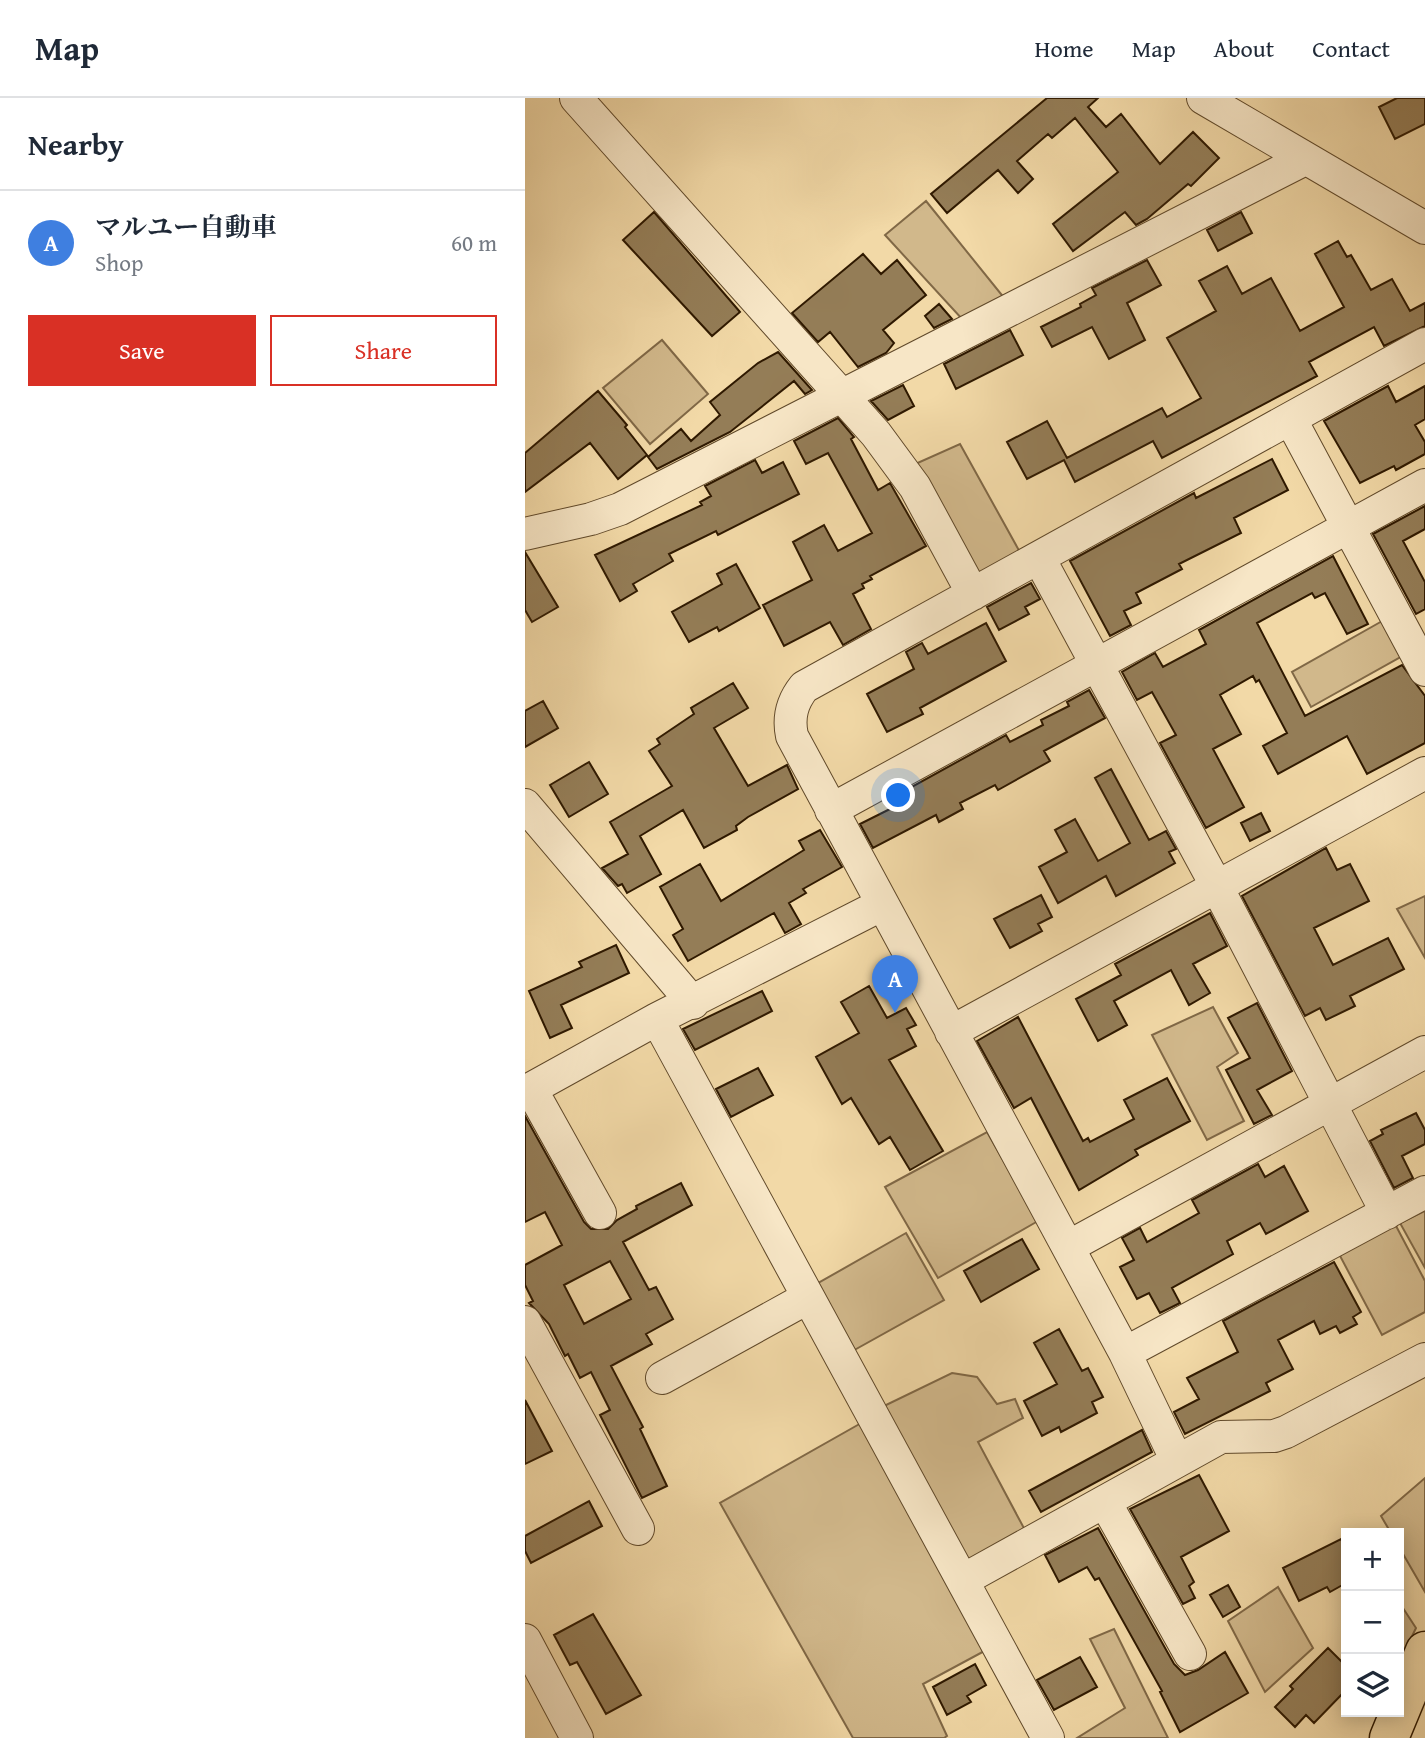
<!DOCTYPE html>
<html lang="en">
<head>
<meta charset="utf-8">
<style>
  :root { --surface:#fff; --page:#f2f2f3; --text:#1f2937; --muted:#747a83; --line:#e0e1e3; --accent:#d93025 }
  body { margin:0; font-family:"Gentium Book Plus","Noto Serif JP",serif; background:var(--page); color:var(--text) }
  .controls { position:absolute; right:21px; bottom:21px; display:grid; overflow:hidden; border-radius:0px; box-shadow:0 4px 18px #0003 }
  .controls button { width:63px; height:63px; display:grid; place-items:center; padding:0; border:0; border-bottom:2px solid var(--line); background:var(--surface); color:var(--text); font:35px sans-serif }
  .you { position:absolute; left:374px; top:698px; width:24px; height:24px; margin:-18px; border:5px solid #fff; border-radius:50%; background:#1a73e8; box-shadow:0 0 0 10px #1a73e833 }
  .badge { display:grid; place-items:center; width:46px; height:46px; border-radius:50%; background:var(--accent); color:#fff; font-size:23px; font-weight:700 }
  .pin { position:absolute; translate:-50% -58px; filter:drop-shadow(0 2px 4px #0008) }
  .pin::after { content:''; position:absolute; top:37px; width:24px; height:21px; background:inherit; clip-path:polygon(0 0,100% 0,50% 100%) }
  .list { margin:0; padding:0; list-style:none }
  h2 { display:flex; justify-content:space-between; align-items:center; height:91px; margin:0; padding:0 28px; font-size:30px }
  h2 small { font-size:23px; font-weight:400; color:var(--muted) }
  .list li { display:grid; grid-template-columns:46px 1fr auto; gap:21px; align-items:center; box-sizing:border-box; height:105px; padding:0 28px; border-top:2px solid var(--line) }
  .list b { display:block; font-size:26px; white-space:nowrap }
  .list p { margin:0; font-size:23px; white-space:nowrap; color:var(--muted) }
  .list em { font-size:23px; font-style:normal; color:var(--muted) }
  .actions { display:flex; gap:14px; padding:21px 28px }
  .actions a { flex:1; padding:16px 0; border:2px solid var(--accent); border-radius:0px; text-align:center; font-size:24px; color:var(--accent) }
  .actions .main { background:var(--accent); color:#fff }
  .icon { flex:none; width:38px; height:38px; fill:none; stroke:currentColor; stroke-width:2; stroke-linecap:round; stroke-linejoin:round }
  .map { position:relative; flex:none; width:900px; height:1640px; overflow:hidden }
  header { display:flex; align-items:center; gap:42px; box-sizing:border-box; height:98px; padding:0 35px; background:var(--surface); border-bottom:2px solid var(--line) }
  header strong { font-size:33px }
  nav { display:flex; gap:38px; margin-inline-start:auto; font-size:24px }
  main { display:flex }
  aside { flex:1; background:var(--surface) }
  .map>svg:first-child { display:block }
  .green { fill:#d1b88b; stroke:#806846; stroke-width:2 }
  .building { fill:#947d57; stroke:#2f1900; stroke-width:2; fill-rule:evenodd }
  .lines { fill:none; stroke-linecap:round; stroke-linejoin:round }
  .minor-casing { stroke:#60492a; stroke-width:34 }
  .major-casing { stroke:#2f1900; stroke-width:41 }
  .minor { stroke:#f7e6c6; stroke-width:32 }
  .major { stroke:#f2d9a7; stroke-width:38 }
</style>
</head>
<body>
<header>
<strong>Map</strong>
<nav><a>Home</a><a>Map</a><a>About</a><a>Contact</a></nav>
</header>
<main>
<aside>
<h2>Nearby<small></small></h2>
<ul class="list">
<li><span class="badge" style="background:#3f7fe0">A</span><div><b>マルユー自動車</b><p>Shop</p></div><em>60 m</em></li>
</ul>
<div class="actions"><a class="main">Save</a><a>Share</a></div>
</aside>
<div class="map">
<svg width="900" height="1640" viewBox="0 0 900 1640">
  <rect width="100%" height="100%" fill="#f2d9a7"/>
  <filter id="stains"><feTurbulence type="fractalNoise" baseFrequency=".00286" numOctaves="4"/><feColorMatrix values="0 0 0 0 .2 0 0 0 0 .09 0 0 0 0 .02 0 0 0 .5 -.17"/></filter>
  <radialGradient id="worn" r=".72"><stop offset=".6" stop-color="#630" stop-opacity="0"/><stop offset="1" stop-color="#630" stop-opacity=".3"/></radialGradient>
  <path class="green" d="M401,103L480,201L438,222L360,137Z
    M137,242L183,296L125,346L78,290Z
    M435,346L496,456L451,481L388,367Z
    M859,522L879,557L786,609L767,574Z
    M900,798V860L872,811Z
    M688,909L713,955L692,969L719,1023L682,1042L627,937Z
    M462,1034L513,1123L413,1180L360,1089Z
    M900,1113V1170L875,1125Z
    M870,1126L900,1183V1214L857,1237L814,1156Z
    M381,1135L419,1202L324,1255L288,1188Z
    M427,1275L452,1279L472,1306L490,1301L498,1320L453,1344L501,1434L443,1467L359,1308Z
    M338,1324L465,1550L398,1586L422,1638L419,1640H328L195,1405Z
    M900,1380V1494L874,1449V1435H866L856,1418Z
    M753,1489L788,1550L740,1594L703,1523Z
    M874,1504L891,1530L874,1565Z
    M589,1531L643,1640H552L600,1610L565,1541Z"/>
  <path class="building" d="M522,0H573L563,9L581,29L596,16L635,66L668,34L694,60L666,88L663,86L622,121L611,127L600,114L548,153L528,126L593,74L550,20L527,40L523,36L492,63L508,81L493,95L473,72L422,115L406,96Z
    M872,0H900V26L870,41L854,9Z
    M129,114L215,214L187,238L98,142Z
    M716,114L727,135L693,153L682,132Z
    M813,143L822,159L826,157L846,192L867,181L885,213L900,205V228L859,248L849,229L784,264L792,278L637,360L628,343L550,384L539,362L502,381L482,344L522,323L542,360L637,310L642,319L676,300L642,240L691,213L674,183L702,168L717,196L746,180L775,233L819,209L790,156Z
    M338,156L356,176L372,162L401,197L358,232L369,245L361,255L333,269L305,234L293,244L267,215Z
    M622,162L636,187L602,205L620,242L584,261L567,229L527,249L516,229L556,209L555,206L571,197L567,190Z
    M414,206L427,221L409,230L400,218Z
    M485,232L498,257L431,291L419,266Z
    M253,254L287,292L280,296L269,283L205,334L132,371L123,359L156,331L166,343L195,317L185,304L233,265Z
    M378,287L389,308L363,322L346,303Z
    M863,288L871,304L900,288V321L890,327L900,344V356L871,372L869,368L835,385L799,323Z
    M73,293L102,327L100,329L122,357L93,381L65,345L0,394V355Z
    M313,320L329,339L326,341L353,392L365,385L401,448L345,478L347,481L337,486L339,490L328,496L346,531L318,547L305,524L259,548L238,507L287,482L268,444L299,427L313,453L347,435L303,355L281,366L269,343Z
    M747,361L763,392L709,420L716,435L654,466L657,471L611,495L616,505L599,513L606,527L585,538L545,463L669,395L671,400Z
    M230,362L237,375L258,364L274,396L193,437L191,433L144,456L148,463L108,486L112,493L95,503L70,457L177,407L175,404L186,398L180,388Z
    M900,408V431L878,443L900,484V511L891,516L848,436Z
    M0,454L33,509L7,524L0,512Z
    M808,458L843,526L822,536L800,495L790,500L787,495L732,525L780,618L877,567L900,598V645L842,676L822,638L753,676L738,648L762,635L734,582L731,584L728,578L695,597L716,636L688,651L719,709L681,730L635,645L651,637L627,594L612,602L597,574L630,555L638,569L681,546L674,532Z
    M211,466L235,510L194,533L192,529L164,544L147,514L197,486L192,476Z
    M506,485L515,501L500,509L504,516L474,532L462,509Z
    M461,525L481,563L395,610L398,616L362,634L342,596L389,571L381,554L397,545L403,556Z
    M208,585L223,610L189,630L223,688L262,667L273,691L223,719L211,728L212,732L179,750L158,712L115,738L136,776L102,795L97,786L93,788L77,770L103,756L85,724L147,688L124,653L135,646L132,641L169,616L166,610Z
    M564,592L580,620L519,653L525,663L473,692L470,687L435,705L438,711L414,724L411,717L348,750L335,726L367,710L363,702L481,637L485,644L518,627L516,622L544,608L542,604Z
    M18,603L33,630L0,649V613Z
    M64,664L83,696L44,719L25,687Z
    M586,671L624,742L641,733L651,751L644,754L650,765L591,798L581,778L533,805L514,769L542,754L530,732L550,721L573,763L605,745L570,680Z
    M736,715L745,733L725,743L716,725Z
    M295,732L317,769L278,791L281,795L264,805L276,826L260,835L249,815L163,863L148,837L158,831L135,789L175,766L196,803L279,752L274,743Z
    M801,750L812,772L825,766L844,803L789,830L808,867L863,840L879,871L825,898L830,908L801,922L795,910L780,918L717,798Z
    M516,797L527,819L513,826L517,833L485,850L469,821Z
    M685,815L702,848L668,866L685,895L664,907L646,872L589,903L602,927L573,943L551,901L596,877L590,866Z
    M91,847L104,875L36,907L47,930L25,940L4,893L57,869L54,864Z
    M344,888L362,920L381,910L391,927L382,931L391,948L364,962L418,1053L385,1072L365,1039L354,1046L326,1000L317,1006L291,959L334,935L316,904Z
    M237,893L247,913L170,952L158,931Z
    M732,905L767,973L732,992L747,1017L729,1026L701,972L725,960L703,920Z
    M493,919L558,1043L563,1040L565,1044L609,1021L599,1002L642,980L665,1023L610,1052L613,1057L554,1092L506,1000L489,1010L452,943Z
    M233,970L248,997L206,1019L191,991Z
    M891,1015L900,1032V1046L877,1058L888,1080L869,1090L845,1043L858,1036L856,1032Z
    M0,1018L59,1124L66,1131H83L92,1122L112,1111L111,1108L156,1085L167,1107L98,1144L124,1192L131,1189L148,1221L121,1236L127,1246L86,1268L118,1329L115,1331L142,1388L117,1400L75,1317L85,1312L66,1274L55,1280L43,1256L40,1258L24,1226L4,1205L8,1203L0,1187V1167L37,1147L20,1114L0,1124ZM85,1163L106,1201L59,1226L39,1187Z
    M733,1066L740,1079L759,1068L783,1113L741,1136L735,1125L702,1143L708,1156L647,1190L655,1205L635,1215L624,1195L612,1201L595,1169L609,1162L597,1140L615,1130L622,1144L674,1115L667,1102Z
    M497,1141L514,1171L456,1204L439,1173Z
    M809,1164L836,1214L828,1219L832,1226L815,1235L811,1228L795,1236L789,1223L753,1242L768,1271L741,1285L745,1293L660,1336L649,1314L674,1301L662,1280L713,1254L698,1223Z
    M534,1231L557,1273L563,1270L578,1299L567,1304L572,1315L536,1334L534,1329L517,1338L499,1303L532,1286L509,1245Z
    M0,1302L27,1353L0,1366Z
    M617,1332L627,1354L516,1414L504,1393Z
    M674,1377L704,1433L656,1459L669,1484L664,1488L670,1500L658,1506L605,1411Z
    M64,1403L77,1428L6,1465L0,1453V1438Z
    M573,1430L649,1566L660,1577L673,1572L700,1554L723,1595L655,1634L635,1594L637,1593L574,1480L570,1482L562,1469L534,1484L520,1457Z
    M816,1441L821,1452V1485L805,1494L802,1489L774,1503L758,1470Z
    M703,1487L715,1509L698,1519L685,1497Z
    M68,1516L116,1597L81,1616L52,1564L45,1567L29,1537Z
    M803,1550L821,1568V1592L789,1625L781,1617L770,1629L750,1609L768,1591L765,1588Z
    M555,1559L572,1589L529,1612L512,1582Z
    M450,1566L461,1587L442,1598L446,1604L422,1617L408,1589Z"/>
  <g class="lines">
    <defs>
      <path id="minor" d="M51,0L351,336L390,389L448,496
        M678,0L900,130
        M766,322L900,572
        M0,436L66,421L95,411L780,61
        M514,460L691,787L862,1115
        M0,707L168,905
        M306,712L900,387
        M132,921L523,1640
        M426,934L900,675
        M6,991L75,1115
        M0,994L132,921L356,807
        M543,1149L900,954
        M0,1224L113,1431
        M600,1255L900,1094
        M137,1280L282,1200
        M652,1363L600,1255L267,638C263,619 267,604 279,589L900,246
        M580,1404L665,1556
        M438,1482L696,1339L749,1338L761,1334L900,1261
        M0,1542L52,1640"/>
      <path id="major" d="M864,1640L900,1553"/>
    </defs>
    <use href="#minor" class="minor-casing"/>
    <use href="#major" class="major-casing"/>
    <use href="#minor" class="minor"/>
    <use href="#major" class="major"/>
  </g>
  <rect width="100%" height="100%" filter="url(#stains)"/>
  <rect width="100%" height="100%" fill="url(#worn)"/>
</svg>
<div class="controls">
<button>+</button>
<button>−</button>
<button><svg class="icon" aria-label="layers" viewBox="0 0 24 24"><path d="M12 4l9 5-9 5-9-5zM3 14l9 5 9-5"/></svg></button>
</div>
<div class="you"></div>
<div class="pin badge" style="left:370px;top:915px;background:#3f7fe0">A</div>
</div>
</main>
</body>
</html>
